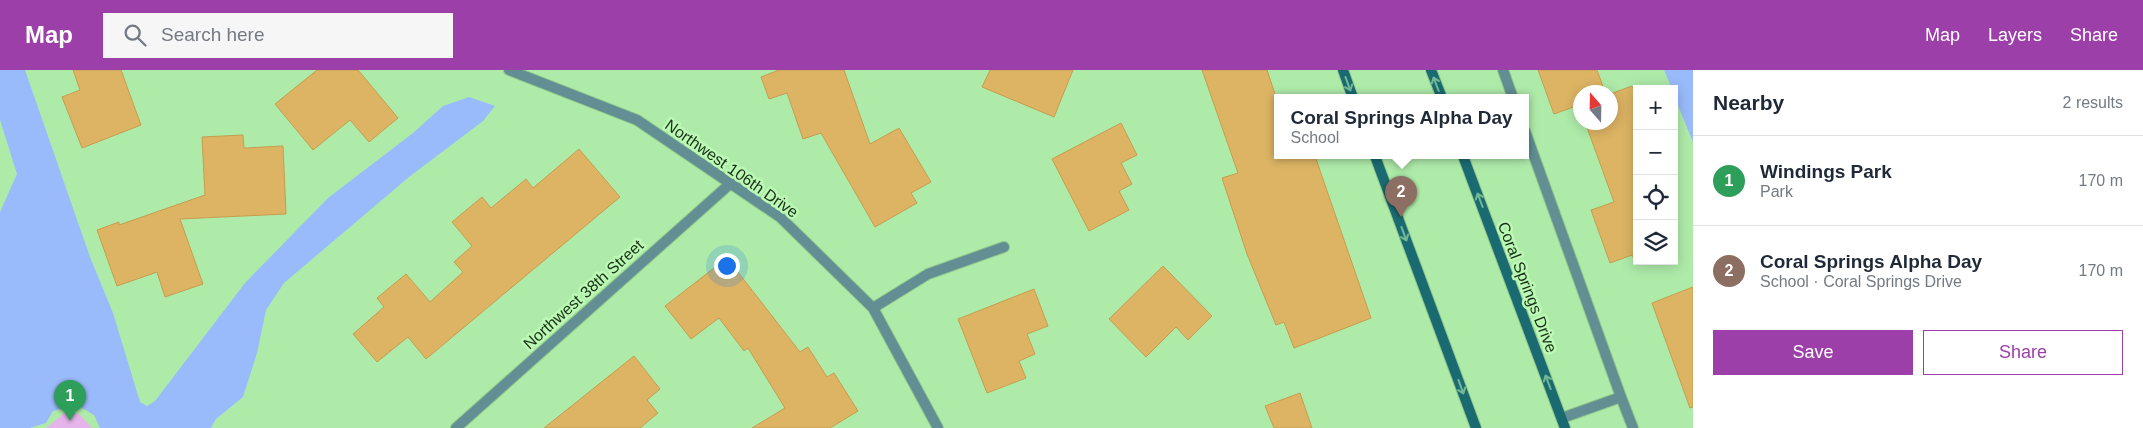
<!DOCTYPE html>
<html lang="en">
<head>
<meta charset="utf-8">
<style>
  :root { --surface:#fff; --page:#f6f6f7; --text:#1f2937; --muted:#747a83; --line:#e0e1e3; --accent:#9c3fa9 }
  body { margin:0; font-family:Helvetica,sans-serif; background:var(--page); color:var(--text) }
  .controls { position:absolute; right:15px; top:15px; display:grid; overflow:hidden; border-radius:0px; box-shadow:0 2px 12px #0003 }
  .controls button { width:45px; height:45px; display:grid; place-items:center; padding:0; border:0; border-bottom:1px solid var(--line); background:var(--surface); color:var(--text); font:25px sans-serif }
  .compass { position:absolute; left:1573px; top:15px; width:45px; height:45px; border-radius:50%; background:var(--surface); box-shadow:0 2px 12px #0003; rotate:340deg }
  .you { position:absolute; left:726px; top:195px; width:18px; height:18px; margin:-12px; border:4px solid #fff; border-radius:50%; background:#1a73e8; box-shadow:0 0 0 8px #1a73e833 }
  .badge { display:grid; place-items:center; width:32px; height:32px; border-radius:50%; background:var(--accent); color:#fff; font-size:16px; font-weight:700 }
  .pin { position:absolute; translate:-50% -41px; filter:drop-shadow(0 1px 2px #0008) }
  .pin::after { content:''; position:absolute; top:26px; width:18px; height:15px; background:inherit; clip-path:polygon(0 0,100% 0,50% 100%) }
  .popup { position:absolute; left:1274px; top:24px; width:255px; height:65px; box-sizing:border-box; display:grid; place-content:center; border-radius:0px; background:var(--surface); filter:drop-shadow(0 1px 4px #0005); font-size:16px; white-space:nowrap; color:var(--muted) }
  .popup b { font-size:19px; color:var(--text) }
  .popup::after { content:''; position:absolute; left:50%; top:100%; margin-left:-10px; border:10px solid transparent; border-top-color:var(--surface) }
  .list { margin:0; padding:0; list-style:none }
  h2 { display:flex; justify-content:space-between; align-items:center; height:65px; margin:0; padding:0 20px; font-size:21px }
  h2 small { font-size:16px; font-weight:400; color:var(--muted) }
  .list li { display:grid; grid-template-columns:32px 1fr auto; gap:15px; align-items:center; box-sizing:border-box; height:90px; padding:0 20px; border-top:1px solid var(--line) }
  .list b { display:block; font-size:19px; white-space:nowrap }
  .list p { margin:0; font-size:16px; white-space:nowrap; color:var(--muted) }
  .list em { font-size:16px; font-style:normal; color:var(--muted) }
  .actions { display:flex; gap:10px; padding:15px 20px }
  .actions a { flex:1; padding:11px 0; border:1px solid var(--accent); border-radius:0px; text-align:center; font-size:18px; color:var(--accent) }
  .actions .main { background:var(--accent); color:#fff }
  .icon { flex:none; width:28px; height:28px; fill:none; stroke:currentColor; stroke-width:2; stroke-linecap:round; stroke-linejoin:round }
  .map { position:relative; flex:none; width:1693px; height:358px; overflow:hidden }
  header { display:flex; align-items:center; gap:30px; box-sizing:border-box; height:70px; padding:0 25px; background:var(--accent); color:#fff }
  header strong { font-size:24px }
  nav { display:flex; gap:28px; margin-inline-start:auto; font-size:18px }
  .search { width:350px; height:45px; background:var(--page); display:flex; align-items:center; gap:12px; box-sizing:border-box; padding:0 18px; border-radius:0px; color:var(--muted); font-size:19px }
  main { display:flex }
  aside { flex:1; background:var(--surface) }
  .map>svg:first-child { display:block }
  .green { fill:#e4b4ea }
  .water { fill:#99bbfb }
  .building { fill:#ddb464; stroke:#c69d4e }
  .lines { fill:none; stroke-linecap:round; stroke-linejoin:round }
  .lane-casing { stroke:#90c68c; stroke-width:12 }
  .street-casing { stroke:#90c68c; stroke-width:12 }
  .secondary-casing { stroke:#90c68c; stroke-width:12 }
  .lane { stroke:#628f93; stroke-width:10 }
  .street { stroke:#628f93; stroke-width:10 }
  .secondary { stroke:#1a6b71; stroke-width:10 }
  .oneway { stroke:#73b996 }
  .labels { text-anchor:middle; stroke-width:5; stroke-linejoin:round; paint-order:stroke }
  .street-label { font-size:16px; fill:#1a3218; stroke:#bbf9b5 }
</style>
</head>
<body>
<header>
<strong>Map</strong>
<div class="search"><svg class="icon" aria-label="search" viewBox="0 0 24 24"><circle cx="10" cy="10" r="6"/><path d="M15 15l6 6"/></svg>Search here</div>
<nav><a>Map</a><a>Layers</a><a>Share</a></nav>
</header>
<main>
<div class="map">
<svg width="1693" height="358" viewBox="0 0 1693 358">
  <rect width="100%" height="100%" fill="#aeeba9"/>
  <path class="green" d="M67,341L79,344L92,358H46Z"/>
  <path class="water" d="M0,0H25L90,187L113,243L140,332L147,336L155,331L245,213L328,128L413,63L443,36L469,27L495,36L483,51L409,107L284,213L266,240L257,283L243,327L216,349L211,358H100L94,345L77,335L53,341L46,353L30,358H0V142L17,104L0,50Z
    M1664,0H1693V72L1674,26V19H1672Z"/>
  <path class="building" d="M73,0H121L141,55L82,78L62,27L80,20Z
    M317,0H358L398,48L369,72L350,50L313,80L275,34Z
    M779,0H844L870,74L899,58L931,112L911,123L917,133L875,157L821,63L803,69L787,23L769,29L761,7Z
    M990,0H1073L1054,47L982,17Z
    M1202,0H1267L1277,30V86H1315L1371,248L1294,278L1284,252L1276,255L1247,184L1222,108L1238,103Z
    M1538,0H1597L1605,22H1580V39L1579,35L1554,44Z
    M1632,16L1637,28V189H1634L1632,185L1610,193L1591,140L1614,132L1585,52H1610V24Z
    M1121,53L1137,85L1121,93L1132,114L1119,121L1129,140L1089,161L1052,89Z
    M243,65L244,78L283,76L286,144L180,149L203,214L165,227L157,202L117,216L97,160L119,152V155L205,125L202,67Z
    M579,79L620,127L426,289L408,267L377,292L353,264L384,237L377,228L406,204L430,232L463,202L454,192L472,176L452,152L482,127L491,138L526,109L533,118Z
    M727,188L800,282L808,277L827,307L834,303L858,341L830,358H752L785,338L748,278L744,281L719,248L691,269L665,236Z
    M1163,196L1212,246L1188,270L1176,257L1146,287L1109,249Z
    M1693,217V337L1690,338L1652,233Z
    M1034,219L1048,256L1027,264L1035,284L1019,291L1026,308L987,323L958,249Z
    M634,286L660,319L647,330L658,343L640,358H544Z
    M1300,323L1312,358H1274L1265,336Z"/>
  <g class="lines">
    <defs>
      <path id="lane" d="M1503,0L1513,28
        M1525,61L1621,327
        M1562,348L1621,327L1633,358"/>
      <path id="street" d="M509,0L637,50L780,147L873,238L938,358
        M873,238L928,204L1004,177
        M456,358L731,113"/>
      <path id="secondary" d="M1343,0L1353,28
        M1431,0L1442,28
        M1375,86L1476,358
        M1463,86L1565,358"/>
    </defs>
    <use href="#lane" class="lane-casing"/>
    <use href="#street" class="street-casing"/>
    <use href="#secondary" class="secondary-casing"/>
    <use href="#lane" class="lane"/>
    <use href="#street" class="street"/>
    <use href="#secondary" class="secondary"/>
  </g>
  <defs><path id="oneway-shaft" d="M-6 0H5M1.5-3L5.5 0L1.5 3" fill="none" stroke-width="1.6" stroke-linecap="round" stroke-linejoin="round" transform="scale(1.25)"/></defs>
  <g class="oneway">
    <use href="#oneway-shaft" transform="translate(1348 14) rotate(70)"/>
    <use href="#oneway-shaft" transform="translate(1436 14) rotate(-111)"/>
    <use href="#oneway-shaft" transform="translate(1480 130) rotate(-111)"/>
    <use href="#oneway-shaft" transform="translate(1404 164) rotate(70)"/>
    <use href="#oneway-shaft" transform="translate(1548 312) rotate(-111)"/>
    <use href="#oneway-shaft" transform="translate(1461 317) rotate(70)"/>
  </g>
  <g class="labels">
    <g class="street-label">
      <text transform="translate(732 98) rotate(35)" y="6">Northwest 106th Drive</text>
      <text transform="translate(1528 217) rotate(69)" y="6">Coral Springs Drive</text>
      <text transform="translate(583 224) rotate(-42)" y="6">Northwest 38th Street</text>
    </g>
  </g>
</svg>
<div class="controls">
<button>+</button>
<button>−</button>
<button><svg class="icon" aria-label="locate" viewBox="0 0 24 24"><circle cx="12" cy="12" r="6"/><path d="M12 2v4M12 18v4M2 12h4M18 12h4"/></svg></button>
<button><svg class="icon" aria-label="layers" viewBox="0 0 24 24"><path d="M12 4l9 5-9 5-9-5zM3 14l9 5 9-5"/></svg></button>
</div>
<svg class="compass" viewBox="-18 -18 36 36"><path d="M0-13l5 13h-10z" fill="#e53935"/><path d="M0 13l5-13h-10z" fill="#747a83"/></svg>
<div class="you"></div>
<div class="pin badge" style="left:70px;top:351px;background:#2e9e5b">1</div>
<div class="pin badge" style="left:1401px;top:147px;background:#8d6e63">2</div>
<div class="popup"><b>Coral Springs Alpha Day</b>School</div>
</div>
<aside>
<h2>Nearby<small>2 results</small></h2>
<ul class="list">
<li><span class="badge" style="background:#2e9e5b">1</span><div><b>Windings Park</b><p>Park</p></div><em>170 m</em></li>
<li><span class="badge" style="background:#8d6e63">2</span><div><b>Coral Springs Alpha Day</b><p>School · Coral Springs Drive</p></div><em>170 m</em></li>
</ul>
<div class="actions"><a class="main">Save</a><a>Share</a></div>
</aside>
</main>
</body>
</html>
